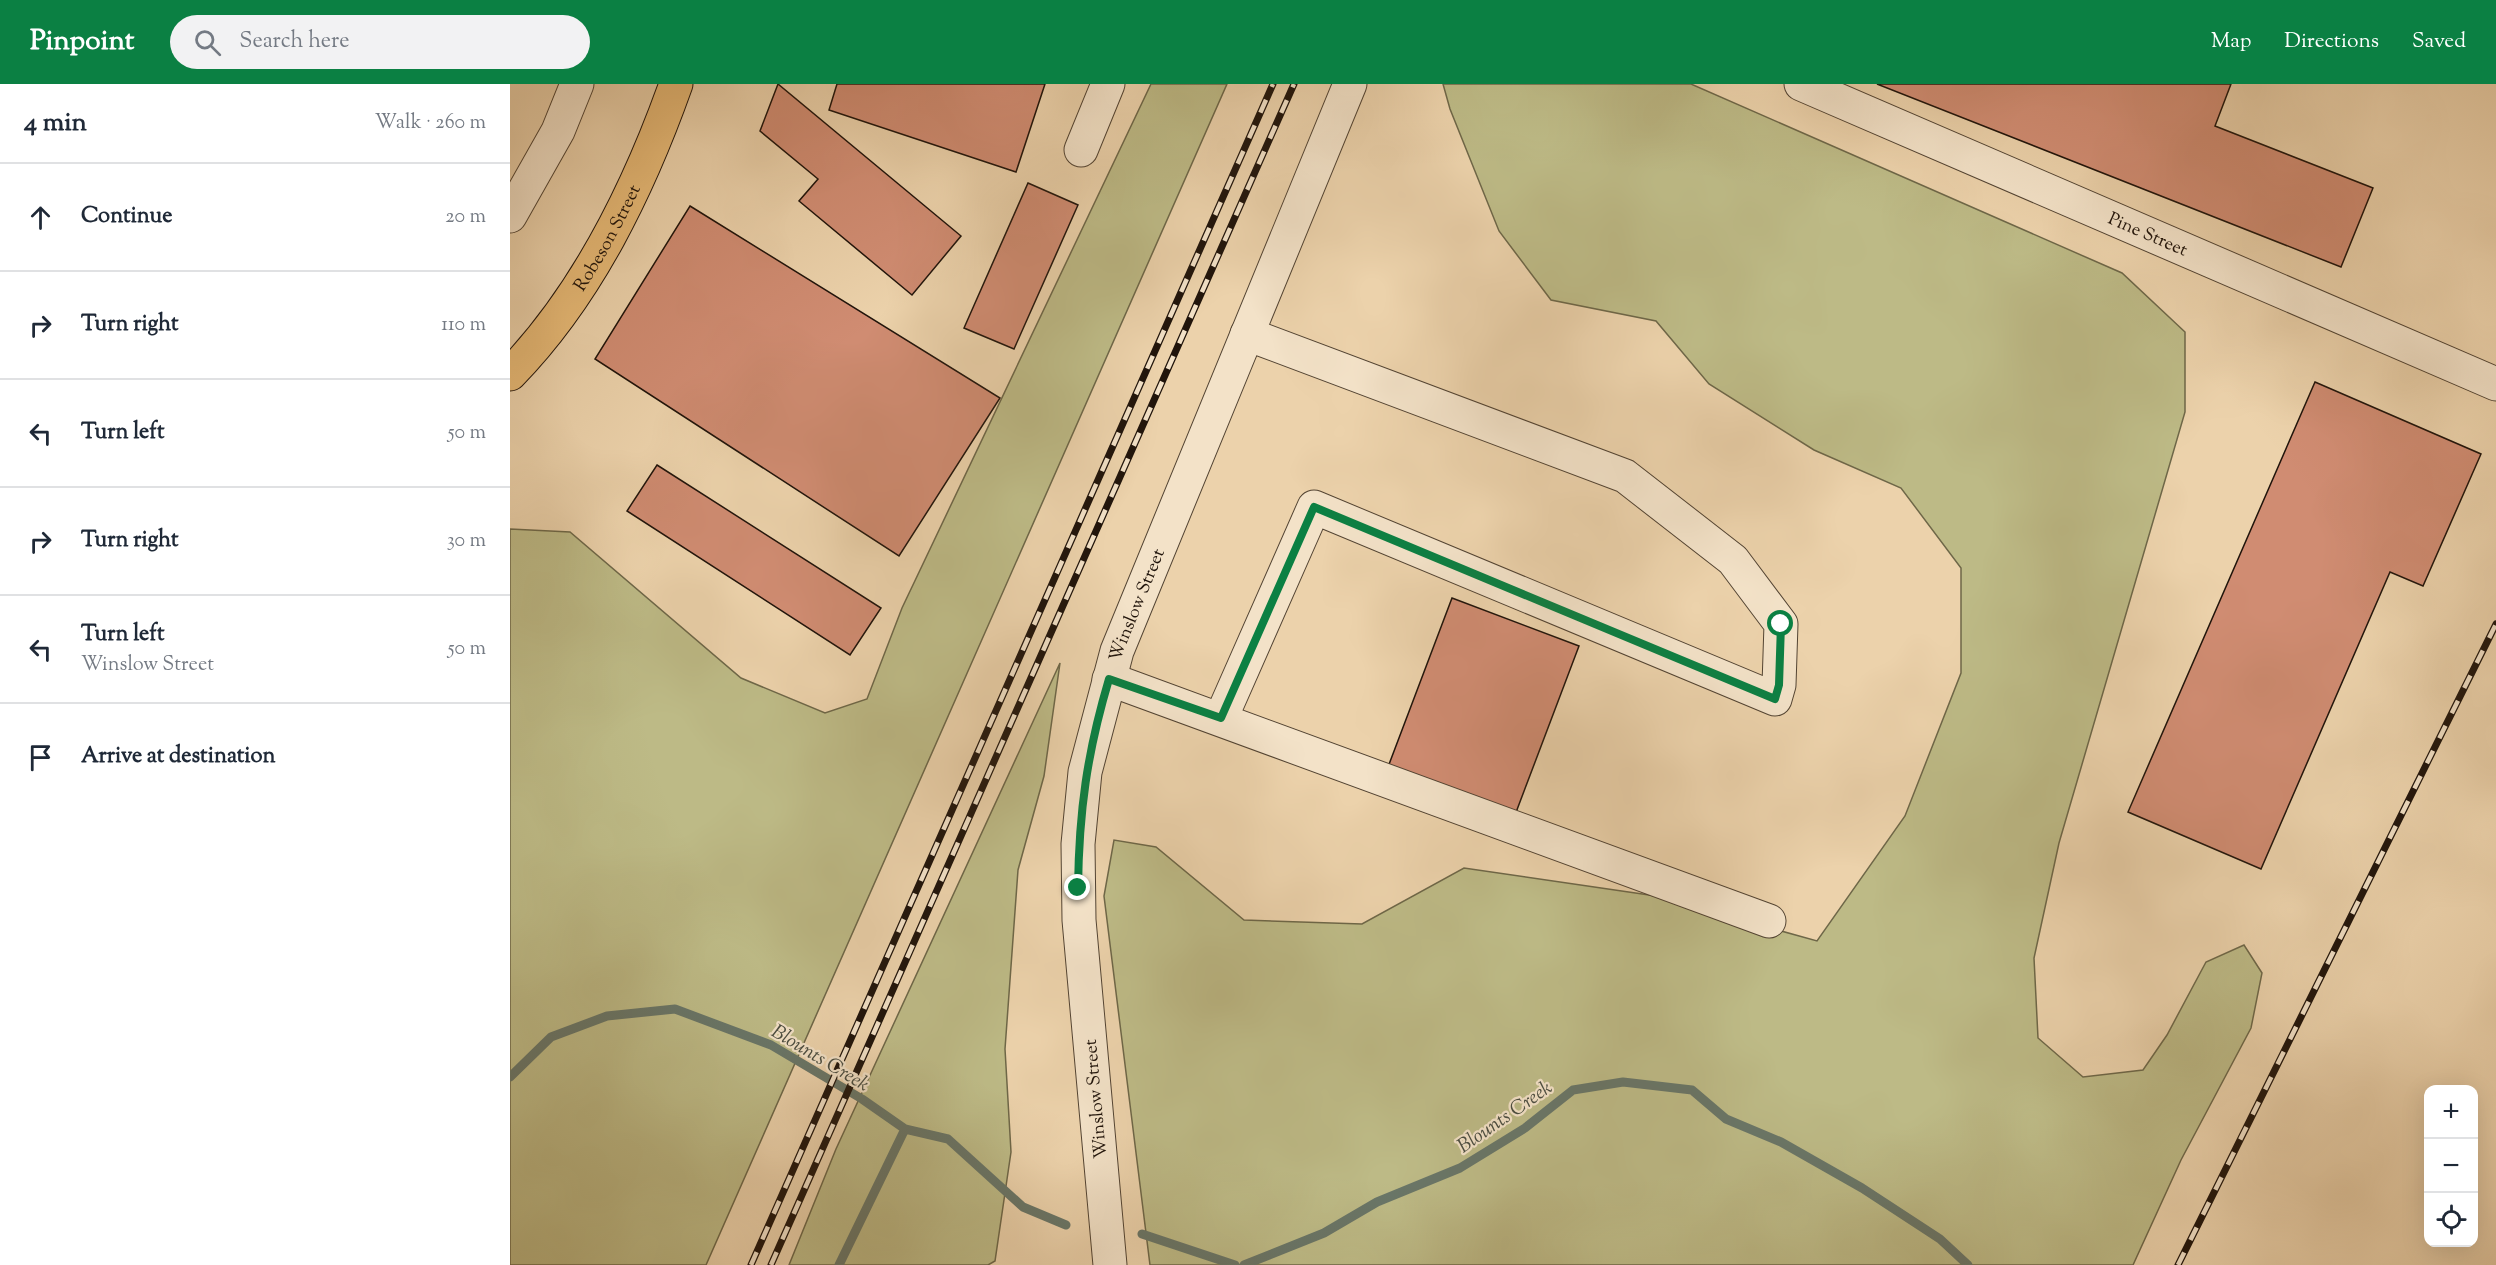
<!DOCTYPE html>
<html lang="en">
<head>
<meta charset="utf-8">
<style>
  :root { --surface:#fff; --page:#f2f2f3; --text:#1f2937; --muted:#747a83; --line:#e0e1e3; --accent:#0b8043 }
  body { margin:0; font-family:"Sorts Mill Goudy",serif; background:var(--page); color:var(--text) }
  .controls { position:absolute; right:18px; bottom:18px; display:grid; overflow:hidden; border-radius:12px; box-shadow:0 6px 24px #0002 }
  .controls button { width:54px; height:54px; display:grid; place-items:center; padding:0; border:0; border-bottom:2px solid var(--line); background:var(--surface); color:var(--text); font:30px sans-serif }
  .stop { position:absolute; width:18px; height:18px; margin:-14px; border:4px solid #0b8043; border-radius:50%; background:#fff }
  .stop.end { background:#0b8043; border-color:#fff; box-shadow:0 2px 6px #0008 }
  .list { margin:0; padding:0; list-style:none }
  h2 { display:flex; justify-content:space-between; align-items:center; height:78px; margin:0; padding:0 24px; font-size:26px }
  h2 small { font-size:20px; font-weight:400; color:var(--muted) }
  .list li { display:grid; grid-template-columns:39px 1fr auto; gap:18px; align-items:center; box-sizing:border-box; height:108px; padding:0 24px; border-top:2px solid var(--line) }
  .list b { display:block; font-size:22px; white-space:nowrap }
  .list p { margin:0; font-size:20px; white-space:nowrap; color:var(--muted) }
  .list em { font-size:20px; font-style:normal; color:var(--muted) }
  .icon { flex:none; width:33px; height:33px; fill:none; stroke:currentColor; stroke-width:2; stroke-linecap:round; stroke-linejoin:round }
  .map { position:relative; flex:none; width:1986px; height:1181px; overflow:hidden }
  header { display:flex; align-items:center; gap:36px; box-sizing:border-box; height:84px; padding:0 30px; background:var(--accent); color:#fff }
  header strong { font-size:28px }
  nav { display:flex; gap:33px; margin-inline-start:auto; font-size:21px }
  .search { width:420px; height:54px; background:var(--page); display:flex; align-items:center; gap:15px; box-sizing:border-box; padding:0 21px; border-radius:33px; color:var(--muted); font-size:22px }
  main { display:flex }
  aside { flex:1; background:var(--surface) }
  .map>svg:first-child { display:block }
  .green { fill:#bdba86; stroke:#6e6748; stroke-width:1.5 }
  .lines { fill:none; stroke-linecap:round; stroke-linejoin:round }
  .stream { stroke:#697668; stroke-width:9 }
  .building { fill:#d08c72; stroke:#20140b; stroke-width:1.5 }
  .minor-casing { stroke:#534433; stroke-width:35 }
  .major-casing { stroke:#20140b; stroke-width:35 }
  .minor { stroke:#f3e2c8; stroke-width:33 }
  .major { stroke:#e6b976; stroke-width:33 }
  .rail-casing { stroke:#20140b; stroke-width:7 }
  .rail { stroke:#f3e2c8; stroke-width:4.5; stroke-dasharray:14; stroke-linecap:butt }
  .route { stroke:#0b8043; stroke-width:8 }
  .labels { text-anchor:middle; stroke-width:4.5; stroke-linejoin:round; paint-order:stroke }
  .street-label { font-size:18px; fill:#20140b; stroke:#f3e2c8 }
  .water-label { font-size:20px; font-style:italic; fill:#4a4d41; stroke:#f3e2c8 }
</style>
</head>
<body>
<header>
<strong>Pinpoint</strong>
<div class="search"><svg class="icon" aria-label="search" viewBox="0 0 24 24"><circle cx="10" cy="10" r="6"/><path d="M15 15l6 6"/></svg>Search here</div>
<nav><a>Map</a><a>Directions</a><a>Saved</a></nav>
</header>
<main>
<aside>
<h2>4 min<small>Walk · 260 m</small></h2>
<ul class="list">
<li><svg class="icon" aria-label="ahead" viewBox="0 0 24 24"><path d="M12 20V5M6 11l6-6 6 6"/></svg><div><b>Continue</b></div><em>20 m</em></li>
<li><svg class="icon" aria-label="right" viewBox="0 0 24 24"><path d="M7 20v-9h11M14 6l5 5-5 5"/></svg><div><b>Turn right</b></div><em>110 m</em></li>
<li><svg class="icon" aria-label="left" viewBox="0 0 24 24"><path d="M17 20v-9H6M10 6l-5 5 5 5"/></svg><div><b>Turn left</b></div><em>50 m</em></li>
<li><svg class="icon" aria-label="right" viewBox="0 0 24 24"><path d="M7 20v-9h11M14 6l5 5-5 5"/></svg><div><b>Turn right</b></div><em>30 m</em></li>
<li><svg class="icon" aria-label="left" viewBox="0 0 24 24"><path d="M17 20v-9H6M10 6l-5 5 5 5"/></svg><div><b>Turn left</b><p>Winslow Street</p></div><em>50 m</em></li>
<li><svg class="icon" aria-label="arrive" viewBox="0 0 24 24"><path d="M6 21V4h12l-3 4 3 4H6"/></svg><div><b>Arrive at destination</b></div></li>
</ul>
</aside>
<div class="map">
<svg width="1986" height="1181" viewBox="0 0 1986 1181">
  <rect width="100%" height="100%" fill="#ecd2ab"/>
  <filter id="stains"><feTurbulence type="fractalNoise" baseFrequency=".00333" numOctaves="4"/><feColorMatrix values="0 0 0 0 .2 0 0 0 0 .09 0 0 0 0 .02 0 0 0 .5 -.17"/></filter>
  <radialGradient id="worn" r=".72"><stop offset=".6" stop-color="#630" stop-opacity="0"/><stop offset="1" stop-color="#630" stop-opacity=".3"/></radialGradient>
  <path class="green" d="M641,0H717L196,1181H0V445L60,448L231,594L315,629L357,615L392,524Z
    M933,0H1181L1612,189L1675,248V328L1549,759L1524,874L1528,954L1573,993L1633,986L1657,951L1696,878L1734,861L1752,889L1741,944L1671,1076L1623,1181H640L594,812L604,756L646,763L734,836L852,840L954,784L1146,812L1307,857L1395,732L1451,589V484L1391,404L1304,366L1199,300L1146,237L1041,216L989,147L940,25Z
    M550,579L534,692L508,786L495,965L501,1068L485,1177L478,1181H279L326,1065Z"/>
  <g class="lines">
    <path class="stream" d="M0,993L41,953L97,932L165,925L261,961L352,1015L395,1045L438,1055L513,1123L556,1141
      M632,1150L725,1181
      M329,1181L395,1045
      M734,1181L814,1149L867,1118L950,1084L1015,1044L1063,1006L1113,998L1182,1006L1216,1035L1271,1058L1352,1104L1430,1155L1458,1181"/>
  </g>
  <path class="building" d="M268,0L451,152L402,211L289,117L308,95L250,47Z
    M327,0H535L506,88L319,26Z
    M1367,0H1721L1705,42L1863,104L1831,183Z
    M518,99L568,121L504,265L454,244Z
    M180,122L490,314L389,472L85,275Z
    M1805,298L1971,370L1913,502L1880,488L1751,785L1618,728Z
    M147,381L371,524L340,571L117,427Z
    M942,514L1069,562L1005,731L878,683Z"/>
  <g class="lines">
    <defs>
      <g id="minor">
        <path id="s1" d="M1291,0L1986,300"/>
        <path d="M571,66L598,0"/>
        <path d="M0,132L48,47L67,0"/>
        <path d="M599,595L1259,837"/>
        <path d="M711,634L804,423L1265,615L1269,601L1271,540L1223,476L1115,392L737,250"/>
        <path id="s2" d="M600,1181L569,836L568,760L575,688L607,567L840,0"/>
      </g>
      <g id="major">
        <path id="s3" d="M0,290C78,210 129,104 166,0"/>
      </g>
    </defs>
    <use href="#minor" class="minor-casing"/>
    <use href="#major" class="major-casing"/>
    <use href="#minor" class="minor"/>
    <use href="#major" class="major"/>
    <defs>
      <path id="rail" d="M241,1181L763,0
        M261,1181L784,0
        M1668,1181L1986,540"/>
    </defs>
    <use href="#rail" class="rail-casing"/>
    <use href="#rail" class="rail"/>
  </g>
  <g class="lines">
    <path class="route" d="M568,804C569,727 577,669 599,595L711,634L804,423L1265,615L1269,601L1271,540"/>
  </g>
  <g class="labels">
    <g class="street-label">
      <text dy="6" stroke="none"><textPath href="#s1" startOffset="378">Pine Street</textPath></text>
      <text dy="6" stroke="none"><textPath href="#s3" startOffset="168">Robeson Street</textPath></text>
      <text dy="6" stroke="none"><textPath href="#s2" startOffset="670">Winslow Street</textPath></text>
      <text transform="translate(585 1015) rotate(-95)" y="6">Winslow Street</text>
    </g>
    <g class="water-label">
      <text transform="translate(311 973) rotate(31)" y="7">Blounts Creek</text>
      <text transform="translate(994 1032) rotate(-35)" y="7">Blounts Creek</text>
    </g>
  </g>
  <rect width="100%" height="100%" filter="url(#stains)"/>
  <rect width="100%" height="100%" fill="url(#worn)"/>
</svg>
<div class="controls">
<button>+</button>
<button>−</button>
<button><svg class="icon" aria-label="locate" viewBox="0 0 24 24"><circle cx="12" cy="12" r="6"/><path d="M12 2v4M12 18v4M2 12h4M18 12h4"/></svg></button>
</div>
<div class="stop" style="left:1271px;top:540px"></div>
<div class="stop end" style="left:568px;top:804px"></div>
</div>
</main>
</body>
</html>
